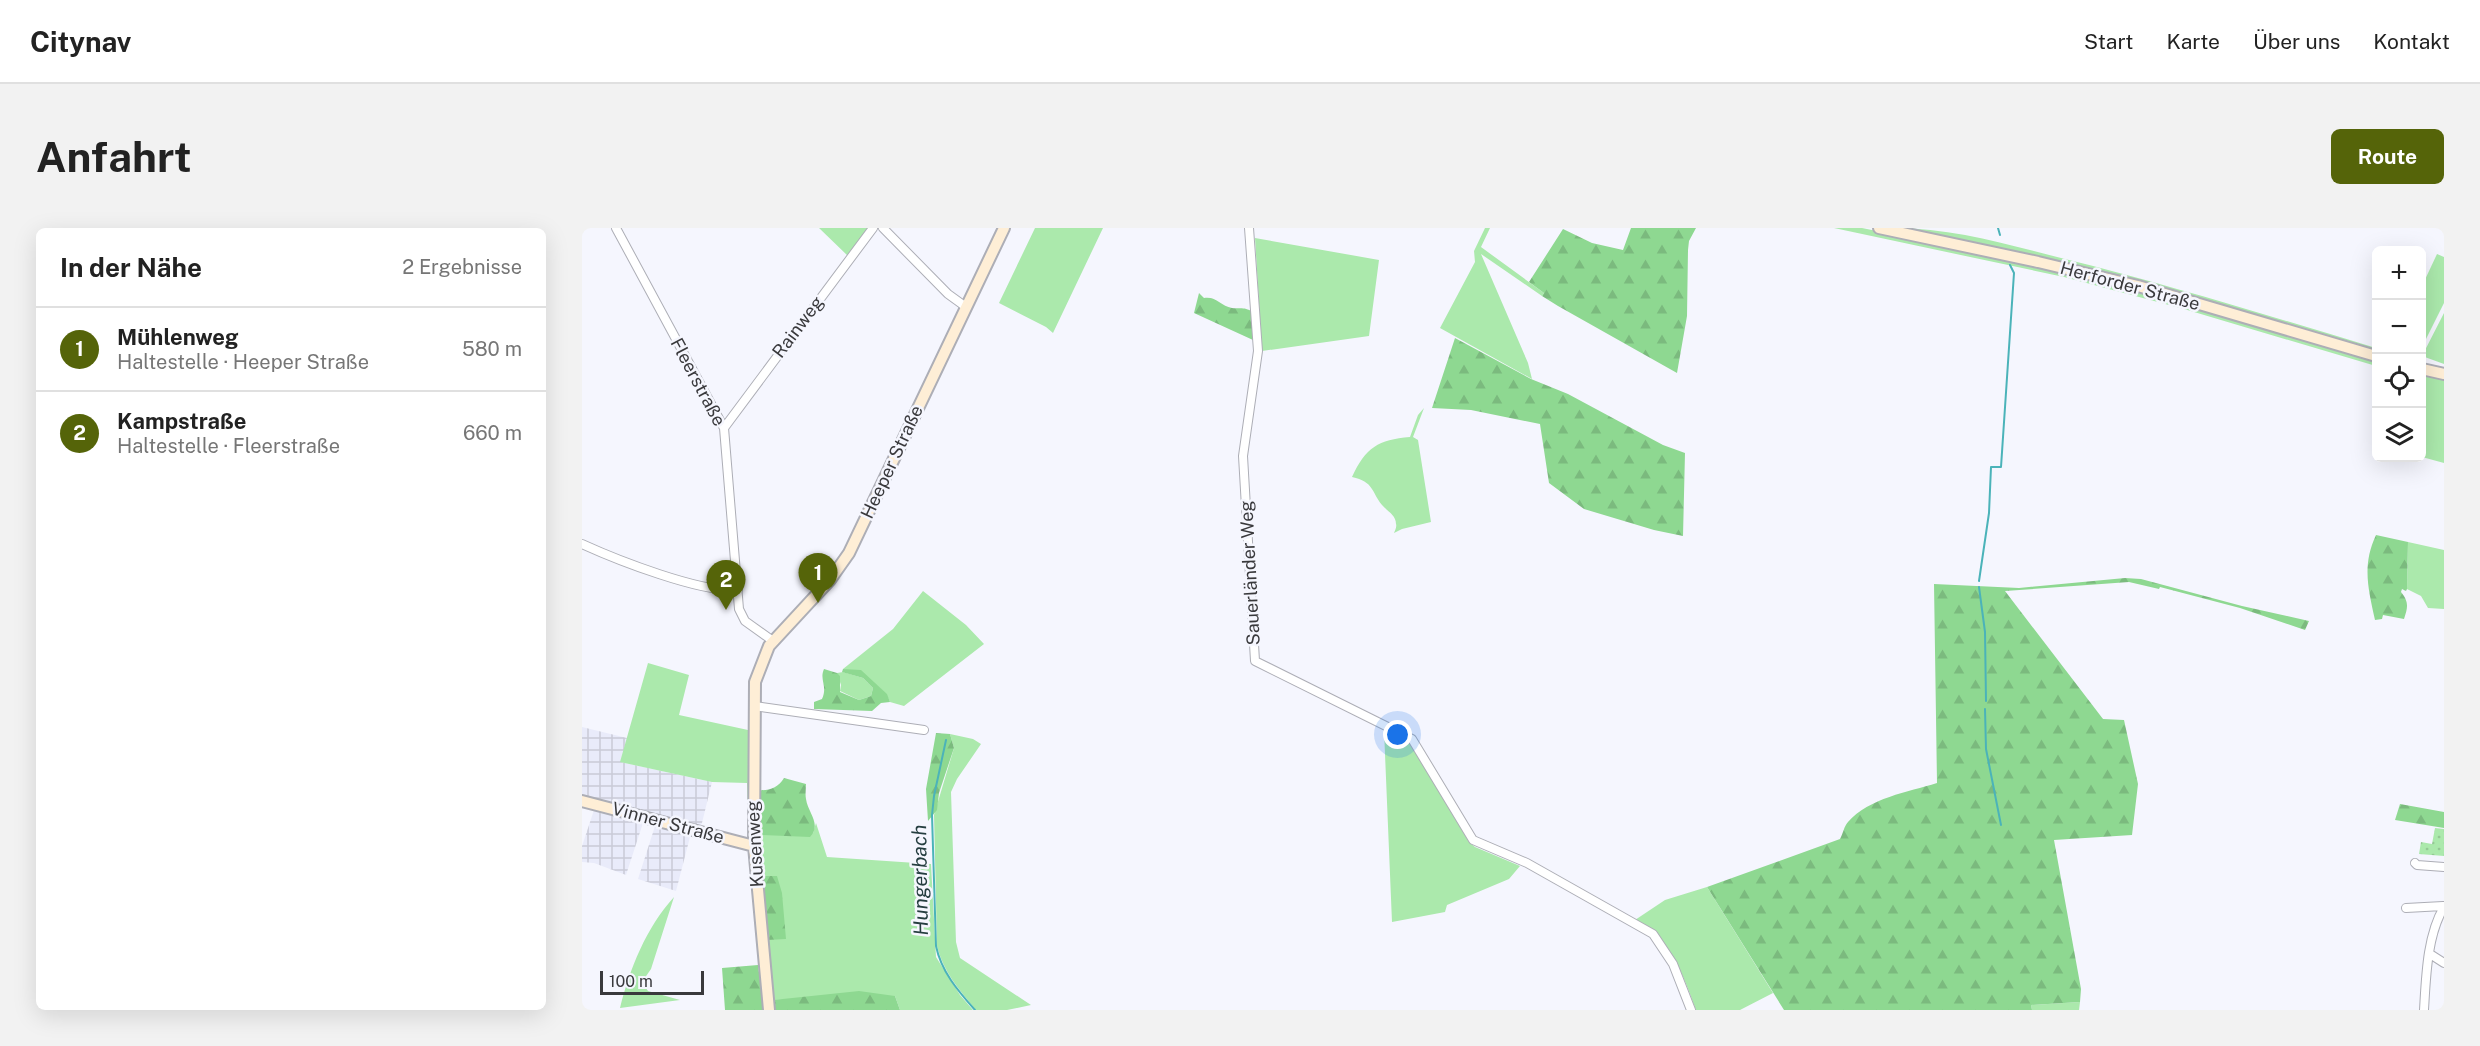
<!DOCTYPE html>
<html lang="de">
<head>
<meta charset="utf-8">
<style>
  :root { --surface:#fff; --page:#f2f2f2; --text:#222; --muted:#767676; --line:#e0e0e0; --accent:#556409 }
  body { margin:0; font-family:"Public Sans",sans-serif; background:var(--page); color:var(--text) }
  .controls { position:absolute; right:18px; top:18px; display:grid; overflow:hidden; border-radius:9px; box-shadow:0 6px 24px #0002 }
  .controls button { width:54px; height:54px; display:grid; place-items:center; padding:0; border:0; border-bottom:2px solid var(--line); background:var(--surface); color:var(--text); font:30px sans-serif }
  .scale { position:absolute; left:18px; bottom:15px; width:104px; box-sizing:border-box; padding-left:6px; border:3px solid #39393c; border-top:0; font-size:16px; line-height:21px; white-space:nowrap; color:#39393c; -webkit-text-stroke:4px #f5f6fe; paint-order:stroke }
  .you { position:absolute; left:816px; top:507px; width:21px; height:21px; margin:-15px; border:4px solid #fff; border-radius:50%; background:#1a73e8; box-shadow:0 0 0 9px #1a73e833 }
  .badge { display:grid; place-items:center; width:39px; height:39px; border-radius:50%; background:var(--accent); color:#fff; font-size:20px; font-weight:700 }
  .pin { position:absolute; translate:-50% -50px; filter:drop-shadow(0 2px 3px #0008) }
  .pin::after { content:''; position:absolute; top:32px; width:21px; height:18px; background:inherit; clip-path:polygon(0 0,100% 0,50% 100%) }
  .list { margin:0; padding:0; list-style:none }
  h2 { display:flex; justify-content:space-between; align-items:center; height:78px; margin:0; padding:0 24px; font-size:26px }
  h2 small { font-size:20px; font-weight:400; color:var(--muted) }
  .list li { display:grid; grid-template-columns:39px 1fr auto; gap:18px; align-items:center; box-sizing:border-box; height:84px; padding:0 24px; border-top:2px solid var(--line) }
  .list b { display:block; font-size:22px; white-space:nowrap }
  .list p { margin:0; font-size:20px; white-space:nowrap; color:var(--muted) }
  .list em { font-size:20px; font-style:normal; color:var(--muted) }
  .icon { flex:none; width:33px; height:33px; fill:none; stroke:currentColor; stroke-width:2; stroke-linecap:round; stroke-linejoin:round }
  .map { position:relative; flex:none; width:1862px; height:782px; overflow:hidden; border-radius:9px }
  header { display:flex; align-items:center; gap:36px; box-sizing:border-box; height:84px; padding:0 30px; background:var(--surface); border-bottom:2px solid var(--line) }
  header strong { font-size:28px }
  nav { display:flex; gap:33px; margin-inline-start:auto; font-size:21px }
  .intro { display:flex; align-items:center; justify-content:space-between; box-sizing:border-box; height:144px; padding:0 36px }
  h1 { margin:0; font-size:42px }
  .button { padding:15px 27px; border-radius:9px; background:var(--accent); color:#fff; font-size:21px; font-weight:700 }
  main { display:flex; gap:36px; padding:0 36px }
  aside { flex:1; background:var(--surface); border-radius:9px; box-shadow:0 6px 24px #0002 }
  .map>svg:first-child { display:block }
  .industrial { fill:url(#industrial-grid) }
  .grass { fill:#abe9ac }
  .forest { fill:url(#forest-firs) }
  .park { fill:url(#park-dots) }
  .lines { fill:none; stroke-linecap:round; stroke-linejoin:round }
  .stream { stroke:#4bb3b9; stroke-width:2 }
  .street-casing { stroke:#adaeb6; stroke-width:10 }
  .secondary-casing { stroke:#adaeb6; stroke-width:14 }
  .street { stroke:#fff; stroke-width:8 }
  .secondary { stroke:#feeed6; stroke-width:10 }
  .labels { text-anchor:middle; stroke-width:5; stroke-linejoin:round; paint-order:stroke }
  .street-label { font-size:18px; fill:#39393c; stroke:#f5f6fe }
  .water-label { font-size:20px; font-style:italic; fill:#253e40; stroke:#f5f6fe }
</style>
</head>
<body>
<header>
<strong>Citynav</strong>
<nav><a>Start</a><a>Karte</a><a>Über uns</a><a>Kontakt</a></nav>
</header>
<div class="intro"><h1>Anfahrt</h1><a class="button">Route</a></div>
<main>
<aside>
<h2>In der Nähe<small>2 Ergebnisse</small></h2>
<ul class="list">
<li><span class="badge">1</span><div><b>Mühlenweg</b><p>Haltestelle · Heeper Straße</p></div><em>580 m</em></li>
<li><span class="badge">2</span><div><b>Kampstraße</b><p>Haltestelle · Fleerstraße</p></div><em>660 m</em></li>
</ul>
</aside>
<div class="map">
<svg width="1862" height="782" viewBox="0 0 1862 782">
  <defs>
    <pattern id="industrial-grid" width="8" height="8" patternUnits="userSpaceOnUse" patternTransform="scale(1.5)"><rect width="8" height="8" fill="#e9ebfa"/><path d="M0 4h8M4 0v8" fill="none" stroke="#c9cad7"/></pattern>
    <pattern id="forest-firs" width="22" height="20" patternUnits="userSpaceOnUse" patternTransform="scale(1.5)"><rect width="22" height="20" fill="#8ed891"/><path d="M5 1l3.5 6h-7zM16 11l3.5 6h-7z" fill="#7bba7e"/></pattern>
    <pattern id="park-dots" width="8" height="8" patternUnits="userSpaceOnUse" patternTransform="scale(1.5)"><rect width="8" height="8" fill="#abe9ac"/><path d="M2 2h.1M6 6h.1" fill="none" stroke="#94c995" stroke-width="1.8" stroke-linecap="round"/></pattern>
  </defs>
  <rect width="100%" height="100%" fill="#f5f6fe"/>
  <path class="industrial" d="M0,499L45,510L39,534L130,554L119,599L0,568Z
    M12,582L61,595L44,647L12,635L0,634V618Z
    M73,598L106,606L108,609L94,663L56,651Z"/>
  <path class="grass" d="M237,0H286L266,28Z
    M453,0H521L471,105L464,99L417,75Z
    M903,0H908L899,19L962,65L960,68L899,26L946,135L950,151L858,100L893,34L892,23Z
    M1252,0H1280L1393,23L1574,67L1794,132V138L1602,81L1482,49Z
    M1313,0C1371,0 1427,17 1483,31C1588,57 1691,89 1794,120V125Z
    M673,10L797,32L787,108L680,123Z
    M1855,26L1862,29V75L1840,119V58Z
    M1862,85V136L1840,128Z
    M1840,144L1862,150V235L1840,229Z
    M842,180L831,209L836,212L849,294L820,301L812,305C813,302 815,299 814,296C814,287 805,283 800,277C789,263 792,254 770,249C784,219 796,212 828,209L836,187Z
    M1826,314L1862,322V381L1846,380L1839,368L1825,361Z
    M341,363L384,397L402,416L322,478L308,474C303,459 277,444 261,441L311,401Z
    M66,435L107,447L97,487L166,502L168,484L169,606L167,609L165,555L130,554L38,534Z
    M261,444L281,450L291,460L289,468L277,472L258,463L259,457L255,445Z
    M802,502L827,513L887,614L893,619L938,638L927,651L865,677L863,684L810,694Z
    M368,506L391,511L399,516L375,551L369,564L374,714L378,730L449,777L425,782H394C377,762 361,743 355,718L352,587L372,520Z
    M175,578L231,605L234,595L245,629L349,636L354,729L378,767L391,782H318L313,768L191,772L193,782H190L174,609Z
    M1125,659L1191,765L1158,782H1114C1101,747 1089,710 1053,692L1083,672Z
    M92,669L69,741L60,754L66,763L98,772L38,780C48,740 64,700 92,669Z
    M1498,774L1497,782H1450L1449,777Z"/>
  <path class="forest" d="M1049,0H1114L1107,13L1106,22L1105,88L1095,145L976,78L960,68L962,65L947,54L981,1L1010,15L1041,22Z
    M617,65L622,70C634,68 639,78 650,80C658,81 662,79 669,83L671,112L612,85Z
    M873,110L949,151L986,166L1081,217L1103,225L1101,308L1072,302L1002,281L967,255L958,196L889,182L850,180Z
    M1794,307L1826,314L1825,361L1824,363L1820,361L1819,364C1827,374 1826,379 1822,391L1801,387L1800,391L1793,392C1786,360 1780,337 1794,307Z
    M1543,350L1559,351L1660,378L1727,393L1723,402L1658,380L1578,359L1577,361L1547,354L1423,363L1521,491L1542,492L1556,556L1550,607L1472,612L1499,761L1498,774L1449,777L1450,782H1202L1125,659L1258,611C1261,606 1262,598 1266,594C1287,570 1326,564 1355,555L1352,356L1437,360Z
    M242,441L255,445L258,448V464L277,472L289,468L291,460L281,450L260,444L261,441L279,442L305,466L308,474L299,475L290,483L232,481V474L240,471C246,458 237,452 242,441Z
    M354,505L368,506L372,520L357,565L355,582L346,593L344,561Z
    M202,550L224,556C224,561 223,566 224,571C226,585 240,596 228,609L177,607L175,562C187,563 196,560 202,550Z
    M1818,576L1862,584V600L1813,592Z
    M179,648H195L200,665L204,711L185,712Z
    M176,737L182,782H143L140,740Z
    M277,763L313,768L318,782H193L191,772Z"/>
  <path class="park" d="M1853,600L1862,601V628L1837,626L1839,614L1850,616Z"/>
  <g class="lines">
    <path class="stream" d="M1416,0L1418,7
      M1397,353L1407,285L1409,239H1419L1432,45L1428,37
      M1397,359L1403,404L1404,473
      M1403,481L1404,521L1419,597
      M364,512L352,568L350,587L354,718C359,743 376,763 393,782"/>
    <defs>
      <path id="street" d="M34,0L142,200L157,381L163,393L191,413
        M301,0L366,66L384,79
        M667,0L676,123L661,228L673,433L830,511L891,612L945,635L1071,706L1091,736L1109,782
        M142,200L291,0
        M0,316C35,332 119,365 156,362
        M172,478L342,502
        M1833,635L1835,637L1862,639
        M1824,680L1861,678
        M1848,726L1862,735
        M1842,782C1844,749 1845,707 1862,679"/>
      <path id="secondary" d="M1297,0L1456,34L1556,58L1794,128
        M1840,141L1862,146
        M0,573L172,618
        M187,782L172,618L173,454L187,418L248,352L267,325L422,0"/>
    </defs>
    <use href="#street" class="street-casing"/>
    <use href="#secondary" class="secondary-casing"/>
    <use href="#street" class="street"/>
    <use href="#secondary" class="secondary"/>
  </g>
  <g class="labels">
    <g class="street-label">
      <text transform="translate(1548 58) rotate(15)" y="6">Herforder Straße</text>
      <text transform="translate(216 99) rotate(-53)" y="6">Rainweg</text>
      <text transform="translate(116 154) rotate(62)" y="6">Fleerstraße</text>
      <text transform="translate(310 234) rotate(-65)" y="6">Heeper Straße</text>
      <text transform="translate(668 345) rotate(-93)" y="6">Sauerländer Weg</text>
      <text transform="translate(86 595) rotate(15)" y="6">Vinner Straße</text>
      <text transform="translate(173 616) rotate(-93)" y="6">Kusenweg</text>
    </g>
    <g class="water-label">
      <text transform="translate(338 652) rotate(-91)" y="7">Hungerbach</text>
    </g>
  </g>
</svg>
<div class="controls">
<button>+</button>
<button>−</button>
<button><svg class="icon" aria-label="locate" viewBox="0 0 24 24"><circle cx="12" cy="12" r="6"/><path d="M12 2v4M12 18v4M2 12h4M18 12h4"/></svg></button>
<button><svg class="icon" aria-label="layers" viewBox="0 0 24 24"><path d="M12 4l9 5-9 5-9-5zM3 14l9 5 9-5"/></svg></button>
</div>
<div class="scale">100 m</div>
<div class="you"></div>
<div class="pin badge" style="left:236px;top:375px">1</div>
<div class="pin badge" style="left:144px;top:382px">2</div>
</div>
</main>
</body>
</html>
